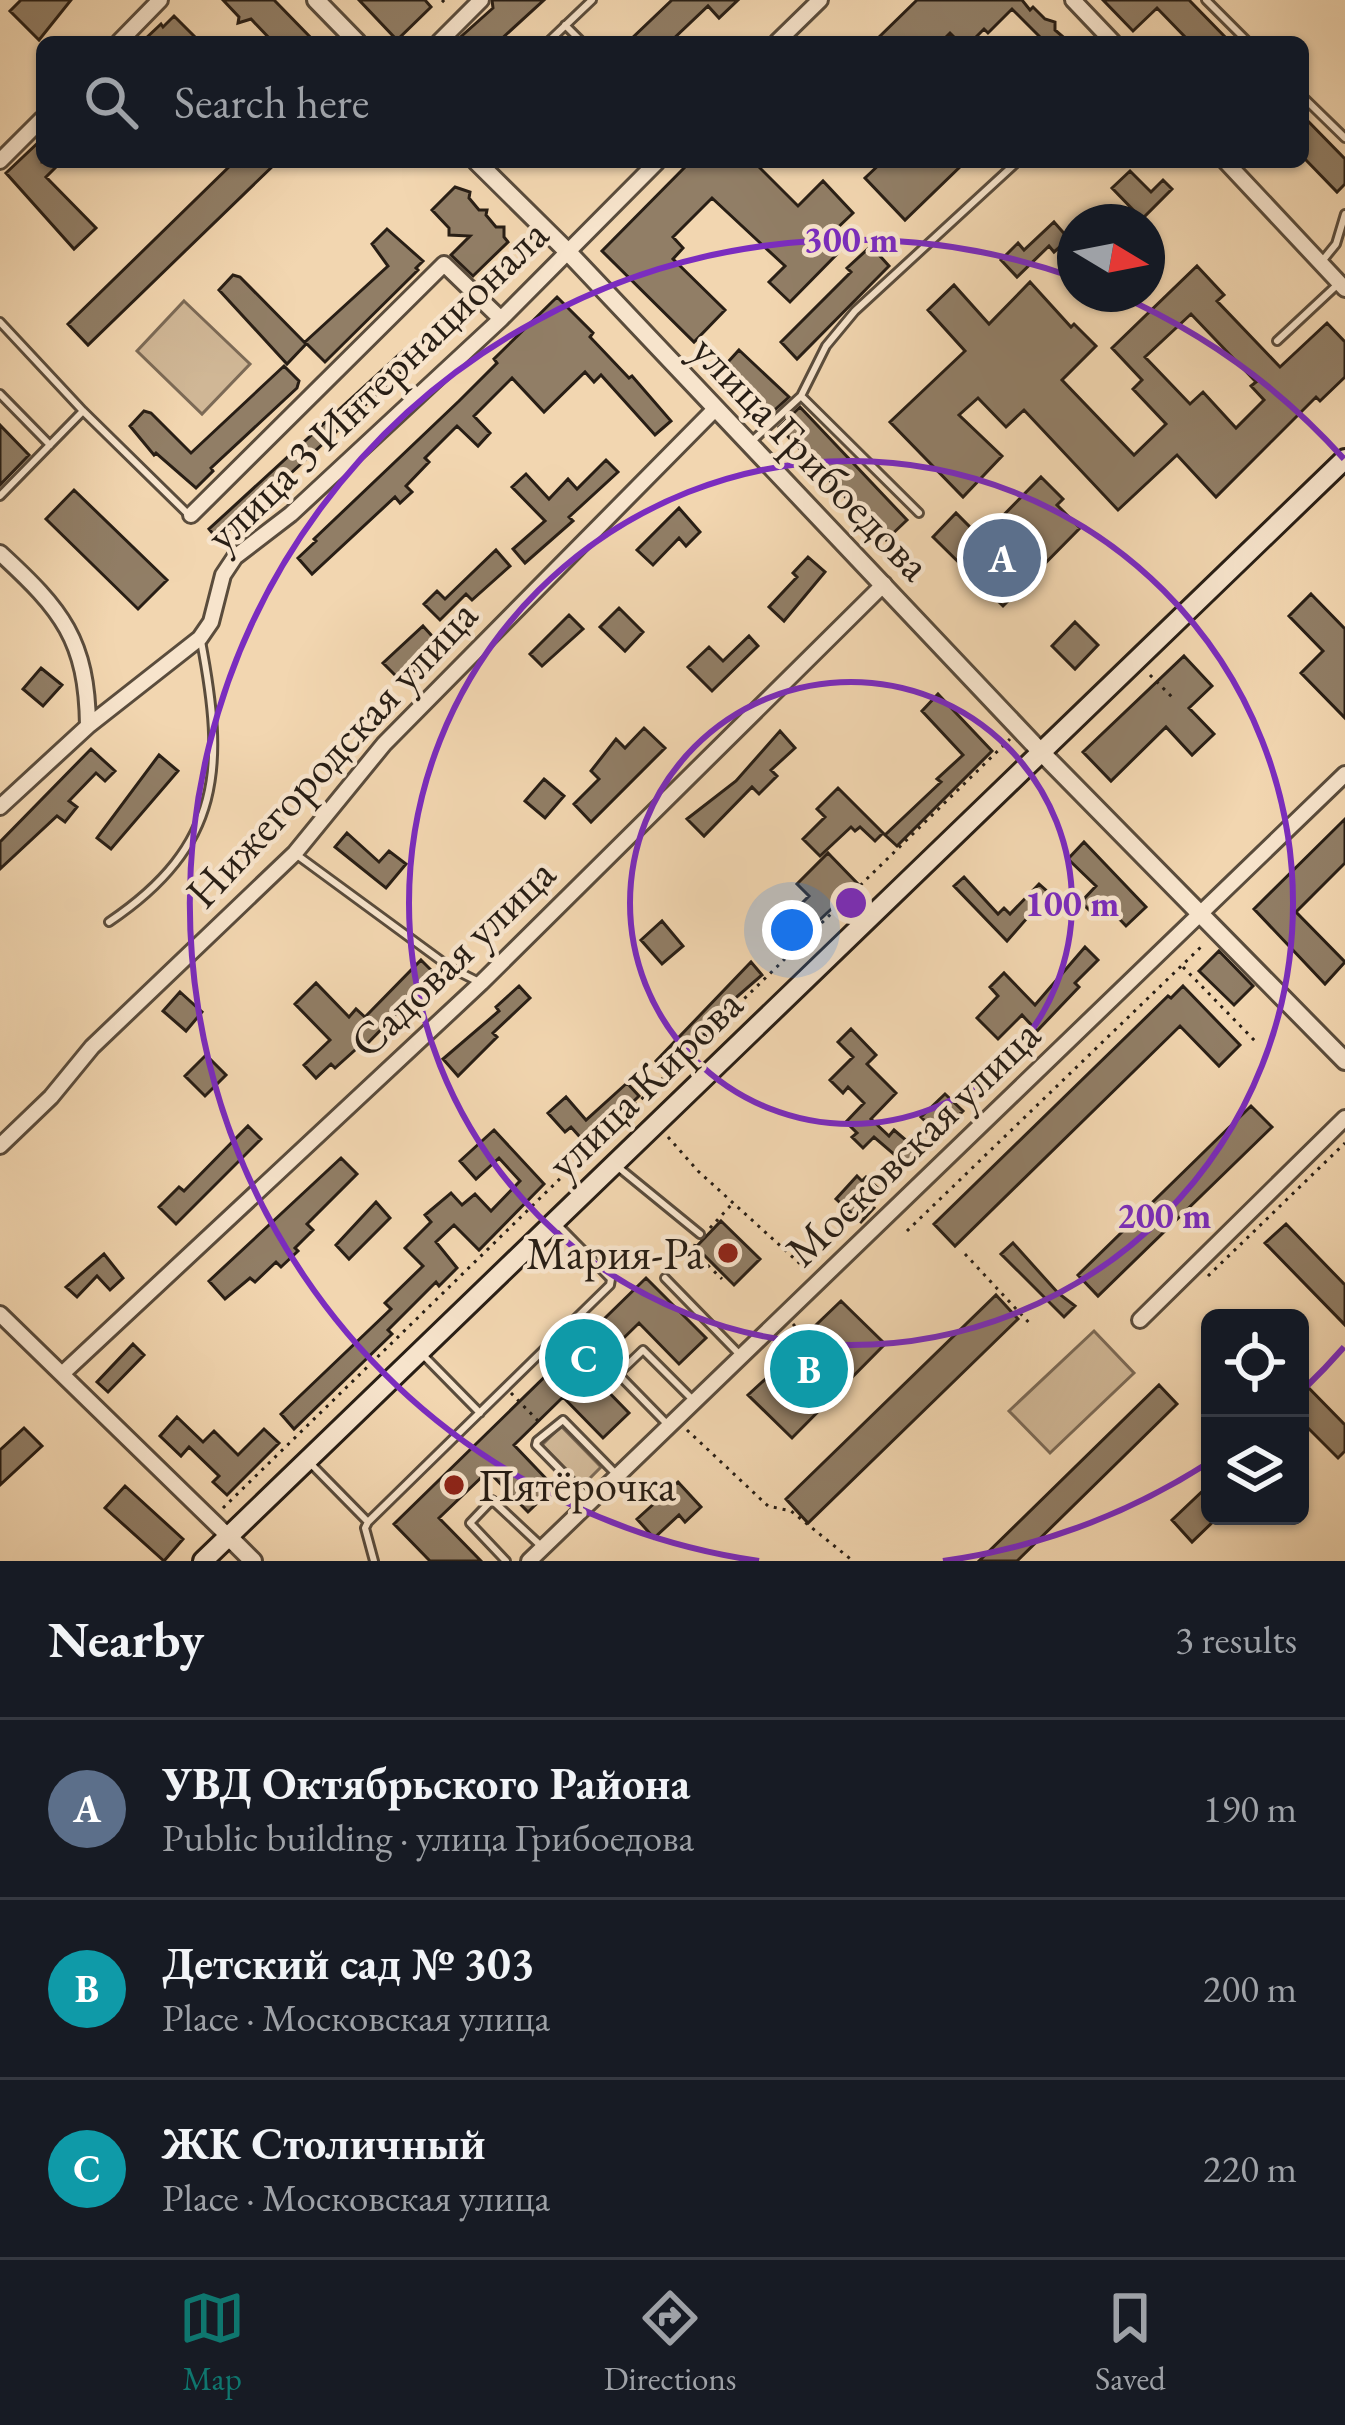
<!DOCTYPE html>
<html lang="en">
<head>
<meta charset="utf-8">
<style>
  :root { --surface:#171b24; --page:#20242c; --text:#f1f3f6; --muted:#9ea1a6; --line:#363941; --accent:#0f766e }
  body { margin:0; font-family:"EB Garamond",serif; background:var(--page); color:var(--text) }
  .controls { position:absolute; right:36px; bottom:36px; display:grid; overflow:hidden; border-radius:18px; box-shadow:0 3px 9px #0004 }
  .controls button { width:108px; height:108px; display:grid; place-items:center; padding:0; border:0; border-bottom:3px solid var(--line); background:var(--surface); color:var(--text); font:60px sans-serif }
  .compass { position:absolute; left:1057px; top:204px; width:108px; height:108px; border-radius:50%; background:var(--surface); box-shadow:0 3px 9px #0004; rotate:100deg }
  .you { position:absolute; left:792px; top:930px; width:42px; height:42px; margin:-30px; border:9px solid #fff; border-radius:50%; background:#1a73e8; box-shadow:0 0 0 18px #1a73e833 }
  .badge { display:grid; place-items:center; width:78px; height:78px; border-radius:50%; background:var(--accent); color:#fff; font-size:39px; font-weight:700 }
  .pin { position:absolute; translate:-50% -50%; border:6px solid #fff; box-shadow:0 3px 12px #0006 }
  .list { margin:0; padding:0; list-style:none }
  h2 { display:flex; justify-content:space-between; align-items:center; height:156px; margin:0; padding:0 48px; font-size:51px }
  h2 small { font-size:39px; font-weight:400; color:var(--muted) }
  .list li { display:grid; grid-template-columns:78px 1fr auto; gap:36px; align-items:center; box-sizing:border-box; height:180px; padding:0 48px; border-top:3px solid var(--line) }
  .list b { display:block; font-size:45px; white-space:nowrap }
  .list p { margin:0; font-size:39px; white-space:nowrap; color:var(--muted) }
  .list em { font-size:39px; font-style:normal; color:var(--muted) }
  .icon { flex:none; width:66px; height:66px; fill:none; stroke:currentColor; stroke-width:2; stroke-linecap:round; stroke-linejoin:round }
  .map { position:relative; flex:none; width:1345px; height:1561px; overflow:hidden }
  .search { position:absolute; background:var(--surface); box-shadow:0 3px 9px #0004; left:36px; right:36px; top:36px; height:132px; display:flex; align-items:center; gap:30px; box-sizing:border-box; padding:0 42px; border-radius:18px; color:var(--muted); font-size:45px }
  .sheet { height:696px; background:var(--surface) }
  nav { display:flex; justify-content:space-around; align-items:center; box-sizing:border-box; height:168px; border-top:3px solid var(--line); background:var(--surface); font-size:33px; color:var(--muted) }
  nav a { display:grid; justify-items:center; gap:6px }
  nav .on { color:var(--accent) }
  .map>svg:first-child { display:block }
  .green { fill:#d0b796; stroke:#7c6a56; stroke-width:3 }
  .building { fill:#917e66; stroke:#281e15; stroke-width:3; fill-rule:evenodd }
  .lines { fill:none; stroke-linecap:round; stroke-linejoin:round }
  .service-casing { stroke:#5a4c3c; stroke-width:12 }
  .minor-casing { stroke:#5a4c3c; stroke-width:20 }
  .tertiary-casing { stroke:#5a4c3c; stroke-width:22 }
  .secondary-casing { stroke:#281e15; stroke-width:24 }
  .path { stroke:#281e15; stroke-width:3; stroke-dasharray:3 6; stroke-linecap:butt }
  .service { stroke:#f7e4cc; stroke-width:6 }
  .minor { stroke:#f7e4cc; stroke-width:14 }
  .tertiary { stroke:#f7e4cc; stroke-width:16 }
  .secondary { stroke:#f7e4cc; stroke-width:18 }
  .ring { fill:none; stroke:#7b2cbf; stroke-width:6 }
  .poi-dot { fill:#8f2418; stroke:#f7e4cc; stroke-width:4.5 }
  .labels { text-anchor:middle; stroke-width:9; stroke-linejoin:round; paint-order:stroke }
  .street-label { font-size:45px; fill:#281e15; stroke:#f7e4cc }
  .poi-label { font-size:45px; fill:#281e15; stroke:#f7e4cc; text-anchor:end }
  .centre { fill:#7b2cbf; stroke:#f7e4cc; stroke-width:6 }
  .ring-label { font-size:36px; text-anchor:middle; font-weight:bold; fill:#7b2cbf; stroke:#f7e4cc; stroke-width:9; stroke-linejoin:round; paint-order:stroke }
</style>
</head>
<body>
<div class="map">
<svg width="1345" height="1561" viewBox="0 0 1345 1561">
  <rect width="100%" height="100%" fill="#f2d6b0"/>
  <filter id="stains"><feTurbulence type="fractalNoise" baseFrequency=".00167" numOctaves="4"/><feColorMatrix values="0 0 0 0 .2 0 0 0 0 .09 0 0 0 0 .02 0 0 0 .5 -.17"/></filter>
  <radialGradient id="worn" r=".72"><stop offset=".6" stop-color="#630" stop-opacity="0"/><stop offset="1" stop-color="#630" stop-opacity=".3"/></radialGradient>
  <path class="green" d="M184,301L250,364L202,414L137,351Z
    M1094,1331L1134,1373L1050,1453L1009,1411Z
    M561,1426L601,1467L582,1486L542,1445Z"/>
  <path class="building" d="M21,0H71L39,40L10,11Z
    M223,0H274L315,42H273L251,19L238,23L239,17Z
    M359,0H425L431,7L397,40Z
    M492,0H544L498,42H455L493,8Z
    M672,0H738L719,18L708,6L670,42H628Z
    M917,0H1022L1030,10L1033,7L1045,19L1055,22V30L1069,42H1045L1012,9L988,33L984,29L971,42H959L950,33L941,42H874Z
    M1103,0H1189L1230,42H1190L1157,8L1133,31Z
    M174,16L200,42H142L161,24L163,27Z
    M1303,116L1345,159V184L1337,192L1303,157Z
    M42,139V162H61L46,177L96,228L74,249L6,173Z
    M234,162H277L88,345L68,324Z
    M690,162H754L798,206L823,181L853,213L829,236L842,249L790,302L769,282L785,266L712,198L673,237L683,248L673,259L725,310L694,342L602,251Z
    M882,162H965L905,220L865,178Z
    M1130,171L1151,192L1163,180L1172,189L1142,219L1112,188Z
    M455,187L470,192L469,198L479,210H487L486,215L496,227H504V237L508,242L473,276L451,255L470,236L449,235V228L432,210Z
    M1054,222L1069,239L1054,252L1049,246L1017,277L1001,260L1018,243L1024,250Z
    M387,229L423,261L416,268L418,270L325,362L305,342L388,266L372,244Z
    M871,246L889,266L797,359L781,342L851,272L847,268Z
    M1197,266L1224,295L1217,301L1280,367L1327,323L1345,342V377L1320,401L1316,397L1216,497L1177,455L1118,510L1024,410L1006,427L978,398L959,415L1002,456L963,497L890,422L965,351L928,310L954,285L989,324L1030,282L1071,327L1074,324L1096,346L1062,380L1134,455L1166,424L1133,389L1142,380L1112,348ZM1191,314L1256,382L1251,386L1264,400L1236,428L1203,392L1190,404L1145,357Z
    M233,275L240,277L306,344L287,364L219,290Z
    M557,297L593,333L590,337L629,378L632,376L671,421L655,435L601,375L594,382L585,372L544,412L512,378L474,416L490,433L478,446L457,426L425,458L429,462L406,486L412,492L400,503L395,497L312,574L298,558L316,541L314,539L459,401L497,363L494,359Z
    M739,350L789,397L768,416H764L718,373Z
    M403,351L412,362L218,540L209,529Z
    M284,366L299,381L297,388L211,468L213,471L196,488L156,453L154,455L130,426L144,411L151,413L191,453Z
    M800,407L907,520L886,540L779,427Z
    M0,425L29,455L0,485Z
    M606,460L618,472L569,517L573,521L525,563L513,549L545,521L512,487L526,474L549,499L568,479L577,489Z
    M1041,477L1063,499L1057,505L1080,528L1003,606L933,537L956,513L981,538Z
    M74,490L167,580L138,609L46,519Z
    M679,508L700,532L686,546L679,538L653,565L637,550Z
    M496,550L510,566L472,600L466,594L440,620L424,604L437,591L445,599Z
    M808,557L825,572L784,621L769,607L797,577L793,573Z
    M1311,594L1345,629V718L1301,673L1323,651L1289,616Z
    M619,608L643,632L625,651L600,627Z
    M569,615L583,629L542,666L530,654Z
    M1075,622L1098,645L1075,669L1052,646Z
    M423,626L441,646L402,682L383,663Z
    M749,636L758,646L712,691L688,667L709,647L723,661Z
    M1184,656L1212,686L1189,708L1214,734L1192,755L1166,727L1111,781L1083,752Z
    M41,668L62,685L43,706L23,689Z
    M938,694L992,751L897,846L885,835L941,782L937,779L963,755L922,711Z
    M644,728L665,748L591,822L574,804L599,779L591,771L616,739L625,748Z
    M780,731L795,748L771,770L777,776L759,794L752,787L704,836L687,819L736,781Z
    M91,749L115,771L105,781L96,773L69,801L77,807L65,822L57,816L0,869V842Z
    M159,755L178,771L111,849L97,838Z
    M544,779L564,796L545,818L525,801Z
    M838,788L883,833L875,841L860,827L855,831L851,827L820,856L803,839L825,817L817,809Z
    M1345,819V863L1296,912L1345,962L1325,984L1254,909Z
    M347,833L379,862L389,851L406,864L386,888L335,847Z
    M1084,842L1146,907L1126,926L1106,905L1095,916L1081,902L1096,886L1068,859Z
    M828,853L858,884L811,928L794,911L809,896L797,884Z
    M964,877L998,914L1004,908L1010,914L1039,884L1049,893L1007,941L954,886Z
    M662,921L683,946L662,964L641,940Z
    M1085,947L1098,960L1075,983L1079,987L1037,1031L1022,1015L998,1039L977,1018L998,996L990,987L1004,973L1035,1005Z
    M1219,951L1253,986L1234,1005L1199,971Z
    M421,960L433,972L407,1003L366,1045L364,1042L335,1068L331,1064L316,1078L304,1065L330,1040L295,1004L316,983L349,1017L356,1009L365,1017Z
    M751,962L762,975L732,1001L734,1004L667,1072L656,1061Z
    M519,986L530,998L493,1033L497,1037L458,1076L443,1059L499,1011L496,1007Z
    M1183,986L1240,1045L1219,1066L1180,1026L955,1246L934,1224L1168,996L1171,998Z
    M180,992L202,1012L186,1031L163,1011Z
    M851,1029L876,1055L867,1064L896,1093L871,1119L889,1136L894,1130L922,1154L910,1168L874,1137L863,1148L852,1137L857,1133L846,1122L864,1103L848,1087L843,1093L830,1080L853,1057L838,1042Z
    M206,1055L226,1075L205,1096L185,1076Z
    M627,1083L639,1096L588,1146L571,1127L565,1132L548,1113L566,1097L586,1120Z
    M945,1094L963,1111L939,1135L921,1117Z
    M1251,1106L1272,1127L1098,1296L1078,1275Z
    M248,1126L261,1139L176,1224L159,1207L179,1187L184,1191Z
    M494,1130L544,1184L479,1250L454,1225L436,1242L457,1268L439,1286L436,1282L388,1330L392,1334L294,1429L281,1414L391,1309L385,1303L423,1266L405,1248L431,1222L425,1215L451,1193L462,1205L475,1194L491,1211L520,1181L499,1158L476,1179L460,1161Z
    M341,1158L357,1174L307,1224L313,1230L295,1248L298,1251L281,1267L276,1262L255,1282L250,1278L225,1299L209,1281Z
    M857,1176L862,1181L866,1177L880,1190L868,1203L874,1208L861,1222L836,1199Z
    M376,1202L390,1218L349,1259L336,1245Z
    M721,1221L760,1259L734,1285L696,1247Z
    M1286,1224L1345,1285V1325L1265,1243Z
    M1013,1243L1058,1293L1075,1306L1064,1317L1001,1254Z
    M104,1254L123,1278L110,1290L97,1276L77,1297L66,1287Z
    M646,1278L706,1338L679,1364L639,1323L589,1372L629,1413L603,1438L563,1397L514,1445L554,1487L528,1512L488,1471L439,1518L481,1561H430L394,1524Z
    M996,1295L1018,1319L808,1523L786,1499Z
    M841,1301L885,1344L792,1438L748,1395L820,1329L816,1325Z
    M133,1344L144,1355L108,1392L97,1382Z
    M1300,1379L1345,1425V1451L1338,1458L1300,1420Z
    M1159,1385L1177,1404L1017,1561H979Z
    M177,1417L203,1442L214,1431L238,1455L264,1429L279,1443L227,1495L213,1482L219,1476L189,1447L181,1456L160,1436Z
    M24,1428L42,1446L0,1485V1450Z
    M678,1482L701,1507L685,1522L679,1515L654,1538L637,1519Z
    M1210,1484V1516H1219L1192,1542L1172,1520Z
    M125,1486L183,1539L164,1561L105,1508Z"/>
  <g class="lines">
    <defs>
      <path id="service" d="M1206,0L1248,42
        M565,25L582,42
        M548,42L592,0
        M1303,97L1345,138
        M1323,260L1336,244L1345,214
        M0,322L83,411L188,514
        M1277,341L1337,285
        M0,394L50,445
        M801,396L919,513
        M751,442L801,396L826,346L855,311L1017,162
        M0,496L83,411
        M297,855L451,968L477,981
        M109,922C223,845 225,767 201,641
        M618,1167L700,1234
        M665,1278L741,1356
        M424,1356L480,1413
        M667,1424L620,1376V1372L643,1350L692,1399
        M312,1465L368,1522
        M590,1500L536,1445L537,1441L563,1420L615,1473
        M1300,1510L1302,1512
        M374,1561L365,1528L368,1522L610,1285L611,1279L556,1223
        M506,1561L470,1523L492,1500L540,1545"/>
      <path id="minor" d="M1073,0L1113,42
        M119,42L160,0
        M439,42L481,0
        M777,42L820,0
        M0,161L42,119
        M1226,162L1345,289
        M191,515L444,264L501,319
        M0,553C62,610 87,640 88,726
        M0,807L88,726L200,638L211,622L223,575L235,557L291,514L501,319L657,162
        M0,1146L51,1097L92,1047L295,853L384,744L714,410
        M0,1314L228,1536
        M1140,1320L1345,1118
        M62,1374L481,983L884,584
        M529,1561L1345,774"/>
      <path id="tertiary" d="M316,0L357,42
        M477,162L567,251L1041,752L1345,1061
        M228,1536L253,1561"/>
      <path id="secondary" d="M203,1561L1345,459"/>
    </defs>
    <use href="#service" class="service-casing"/>
    <use href="#minor" class="minor-casing"/>
    <use href="#tertiary" class="tertiary-casing"/>
    <use href="#secondary" class="secondary-casing"/>
    <path class="path" d="M442,0L445,3
      M1150,675L1174,699
      M1183,967L1256,1042
      M668,1137L698,1171L808,1271
      M710,1228L732,1204
      M907,1231L1204,944
      M695,1244L694,1252L722,1279
      M965,1254L1032,1326
      M1208,1276L1345,1143
      M793,1324L806,1338
      M511,1393L542,1425
      M687,1430L768,1506L791,1511L853,1561
      M223,1508L1010,739"/>
    <use href="#service" class="service"/>
    <use href="#minor" class="minor"/>
    <use href="#tertiary" class="tertiary"/>
    <use href="#secondary" class="secondary"/>
  </g>
  <g class="ring">
    <circle cx="851" cy="903" r="221"/>
    <circle cx="851" cy="903" r="442"/>
    <path d="M1344 1347A664 664 0 0 1 1304 1389M1208 1463A664 664 0 0 1 943 1561M759 1561A664 664 0 1 1 1073 277M1116 294A664 664 0 0 1 1344 459"/>
  </g>
  <g class="poi-dot">
    <circle cx="728" cy="1253" r="12"/>
    <circle cx="454" cy="1485" r="12"/>
  </g>
  <g class="labels">
    <g class="street-label">
      <text transform="translate(376 384) rotate(-44)" y="16">улица 3 Интернационала</text>
      <text transform="translate(812 457) rotate(46)" y="16">улица Грибоедова</text>
      <text transform="translate(331 753) rotate(-47)" y="16">Нижегородская улица</text>
      <text transform="translate(452 957) rotate(-44)" y="16">Садовая улица</text>
      <text transform="translate(644 1083) rotate(-44)" y="16">улица Кирова</text>
      <text transform="translate(912 1142) rotate(-44)" y="16">Московская улица</text>
    </g>
    <g class="poi-label">
      <text x="704" y="1269">Мария-Ра</text>
      <text x="478" y="1501" text-anchor="start">Пятёрочка</text>
    </g>
  </g>
  <circle cx="851" cy="903" r="18" class="centre"/>
  <g class="ring-label">
    <text x="851" y="252">300 m</text>
    <text x="1072" y="916">100 m</text>
    <text x="1164" y="1228">200 m</text>
  </g>
  <rect width="100%" height="100%" filter="url(#stains)"/>
  <rect width="100%" height="100%" fill="url(#worn)"/>
</svg>
<div class="controls">
<button><svg class="icon" aria-label="locate" viewBox="0 0 24 24"><circle cx="12" cy="12" r="6"/><path d="M12 2v4M12 18v4M2 12h4M18 12h4"/></svg></button>
<button><svg class="icon" aria-label="layers" viewBox="0 0 24 24"><path d="M12 4l9 5-9 5-9-5zM3 14l9 5 9-5"/></svg></button>
</div>
<svg class="compass" viewBox="-18 -18 36 36"><path d="M0-13l5 13h-10z" fill="#e53935"/><path d="M0 13l5-13h-10z" fill="#9ea1a6"/></svg>
<div class="you"></div>
<div class="pin badge" style="left:1002px;top:558px;background:#5c6f8a">A</div>
<div class="pin badge" style="left:809px;top:1369px;background:#0f9aa8">B</div>
<div class="pin badge" style="left:584px;top:1358px;background:#0f9aa8">C</div>
<div class="search"><svg class="icon" aria-label="search" viewBox="0 0 24 24"><circle cx="10" cy="10" r="6"/><path d="M15 15l6 6"/></svg>Search here</div>
</div>
<section class="sheet">
<h2>Nearby<small>3 results</small></h2>
<ul class="list">
<li><span class="badge" style="background:#5c6f8a">A</span><div><b>УВД Октябрьского Района</b><p>Public building · улица Грибоедова</p></div><em>190 m</em></li>
<li><span class="badge" style="background:#0f9aa8">B</span><div><b>Детский сад № 303</b><p>Place · Московская улица</p></div><em>200 m</em></li>
<li><span class="badge" style="background:#0f9aa8">C</span><div><b>ЖК Столичный</b><p>Place · Московская улица</p></div><em>220 m</em></li>
</ul>
</section>
<nav>
<a class="on"><svg class="icon" aria-label="map" viewBox="0 0 24 24"><path d="M3 6l6-2 6 2 6-2v14l-6 2-6-2-6 2zM9 4v14M15 6v14"/></svg>Map</a>
<a><svg class="icon" aria-label="directions" viewBox="0 0 24 24"><path d="M12 3l9 9-9 9-9-9zM9 14v-3h6M13 9l2 2-2 2"/></svg>Directions</a>
<a><svg class="icon" aria-label="saved" viewBox="0 0 24 24"><path d="M7 4h10v16l-5-4-5 4z"/></svg>Saved</a>
</nav>
</body>
</html>
